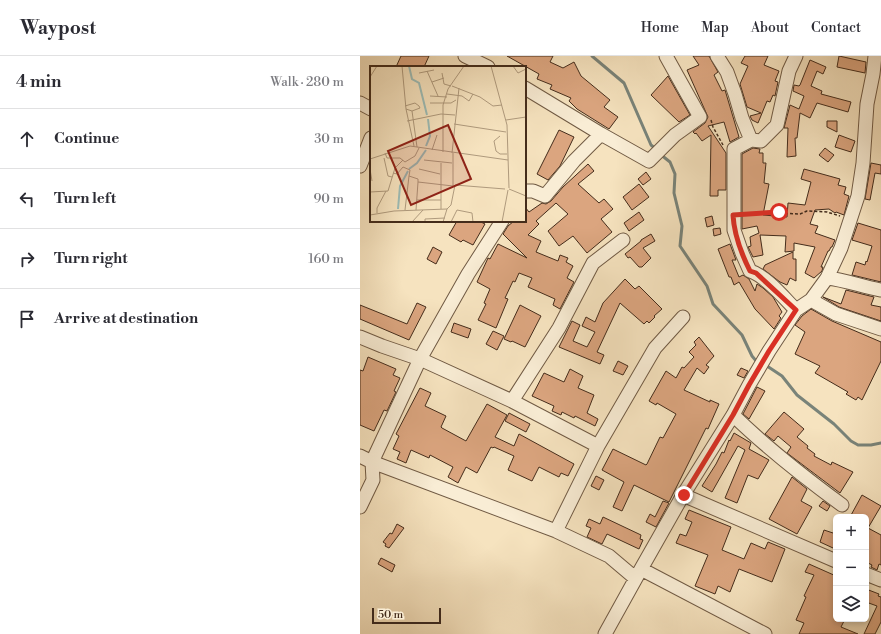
<!DOCTYPE html>
<html lang="en">
<head>
<meta charset="utf-8">
<style>
  :root { --surface:#fff; --page:#f2f2f3; --text:#2b2b33; --muted:#7c7c81; --line:#e1e1e2 }
  body { margin:0; font-family:"Libre Bodoni",serif; background:var(--page); color:var(--text) }
  .controls { position:absolute; right:12px; bottom:12px; display:grid; overflow:hidden; border-radius:6px; box-shadow:0 2px 6px #0003 }
  .controls button { width:36px; height:36px; display:grid; place-items:center; padding:0; border:0; border-bottom:1px solid var(--line); background:var(--surface); color:var(--text); font:20px sans-serif }
  .scale { position:absolute; left:12px; bottom:10px; width:69px; box-sizing:border-box; padding-left:4px; border:2px solid #442c1b; border-top:0; font-size:11px; line-height:14px; white-space:nowrap; color:#442c1b; -webkit-text-stroke:3px #f9edd5; paint-order:stroke }
  .stop { position:absolute; width:12px; height:12px; margin:-9px; border:3px solid #d93025; border-radius:50%; background:#fff }
  .stop.end { background:#d93025; border-color:#fff; box-shadow:0 1px 4px #0008 }
  .list { margin:0; padding:0; list-style:none }
  h2 { display:flex; justify-content:space-between; align-items:center; height:52px; margin:0; padding:0 16px; font-size:17px }
  h2 small { font-size:13px; font-weight:400; color:var(--muted) }
  .list li { display:grid; grid-template-columns:26px 1fr auto; gap:12px; align-items:center; box-sizing:border-box; height:60px; padding:0 16px; border-top:1px solid var(--line) }
  .list b { display:block; font-size:15px; white-space:nowrap }
  .list em { font-size:13px; font-style:normal; color:var(--muted) }
  .icon { flex:none; width:22px; height:22px; fill:none; stroke:currentColor; stroke-width:2; stroke-linecap:round; stroke-linejoin:round }
  .map { position:relative; flex:none; width:521px; height:578px; overflow:hidden }
  header { display:flex; align-items:center; gap:24px; box-sizing:border-box; height:56px; padding:0 20px; background:var(--surface); border-bottom:1px solid var(--line) }
  header strong { font-size:19px }
  nav { display:flex; gap:22px; margin-inline-start:auto; font-size:14px }
  main { display:flex }
  aside { flex:1; background:var(--surface) }
  .map>svg:first-child { display:block }
  .lines { fill:none; stroke-linecap:round; stroke-linejoin:round }
  .stream { stroke:#798379; stroke-width:3 }
  .building { fill:#dba57f; stroke:#442c1b }
  .minor-casing { stroke:#705a44; stroke-width:15 }
  .path { stroke:#442c1b; stroke-width:1.5; stroke-dasharray:3 2; stroke-linecap:butt }
  .minor { stroke:#f9edd5; stroke-width:13 }
  .route { stroke:#d93025; stroke-width:5 }
  .inset-river { fill:none; stroke:#9dbdb7; stroke-width:2 }
  .inset-road { fill:none; stroke:#af9a7d; stroke-width:1 }
  .view { fill:#8f2418; fill-opacity:0.15; stroke:#8f2418; stroke-width:2 }
  .inset-edge { fill:none; stroke:#442c1b; stroke-width:2 }
</style>
</head>
<body>
<header>
<strong>Waypost</strong>
<nav><a>Home</a><a>Map</a><a>About</a><a>Contact</a></nav>
</header>
<main>
<aside>
<h2>4 min<small>Walk · 280 m</small></h2>
<ul class="list">
<li><svg class="icon" aria-label="ahead" viewBox="0 0 24 24"><path d="M12 20V5M6 11l6-6 6 6"/></svg><div><b>Continue</b></div><em>30 m</em></li>
<li><svg class="icon" aria-label="left" viewBox="0 0 24 24"><path d="M17 20v-9H6M10 6l-5 5 5 5"/></svg><div><b>Turn left</b></div><em>90 m</em></li>
<li><svg class="icon" aria-label="right" viewBox="0 0 24 24"><path d="M7 20v-9h11M14 6l5 5-5 5"/></svg><div><b>Turn right</b></div><em>160 m</em></li>
<li><svg class="icon" aria-label="arrive" viewBox="0 0 24 24"><path d="M6 21V4h12l-3 4 3 4H6"/></svg><div><b>Arrive at destination</b></div></li>
</ul>
</aside>
<div class="map">
<svg width="521" height="578" viewBox="0 0 521 578">
  <rect width="100%" height="100%" fill="#f6e3bf"/>
  <filter id="stains"><feTurbulence type="fractalNoise" baseFrequency=".005" numOctaves="4"/><feColorMatrix values="0 0 0 0 .2 0 0 0 0 .09 0 0 0 0 .02 0 0 0 .5 -.17"/></filter>
  <radialGradient id="worn" r=".72"><stop offset=".6" stop-color="#630" stop-opacity="0"/><stop offset="1" stop-color="#630" stop-opacity=".3"/></radialGradient>
  <g class="lines">
    <path class="stream" d="M232,0L264,27L291,89L296,93
      M300,98L310,106L315,118L314,137L322,170L320,190L347,230L353,248L382,279L392,300L397,306
      M407,310L422,320L437,339L474,368L491,385L498,389H511L521,387"/>
  </g>
  <path class="building" d="M41,0H69L64,11H36Z
    M147,0H193L190,6L203,12L214,6L221,20L250,44L244,51L258,61L249,73L217,53L209,45L211,42L190,33L192,29L177,23L179,18Z
    M333,0H349L358,16L354,19L362,35L365,34L379,81L370,86L364,66L348,70L366,97V134H358V140H350L351,79L342,85L336,77L335,78L333,76L345,67L348,61L327,14L339,9Z
    M385,0H408L404,9L419,15L415,25L418,26L415,40L413,39L410,46L407,45L398,67L392,64L390,60L401,57L387,51L380,28L388,10L381,7Z
    M479,0L506,6L505,17L477,11Z
    M450,4L466,11L463,18L457,15L451,30L462,35L461,38L491,46L488,56L457,47L450,62L440,57L437,82H435L436,100L427,101L428,72H424L430,49L439,53L444,40L433,35L434,29L439,30L440,29Z
    M308,20L330,59L319,66L291,39Z
    M467,65H477V76L467,71Z
    M199,74L214,81L200,110L188,124L177,118Z
    M479,79L495,85L491,96L475,91Z
    M393,92L400,93L399,97H403V107H406L404,127L409,128L403,159L427,161L428,147L445,149L451,126L441,123L444,113L480,123L478,129L486,131L484,138L489,140L484,159L476,156L475,157L469,153L455,154L450,168L458,170L455,177L475,184L472,191H471L469,195H468L461,211H463L462,215L454,222L445,217L455,191L434,187V195L425,196L426,180L400,179L403,199L393,201L388,191L391,190L390,181L399,177L397,170L382,173V98Z
    M465,92L474,99L468,106L459,99Z
    M511,107L521,109V118L515,117L510,144L505,143Z
    M228,108L234,115L218,128L239,147L244,143L253,153L241,163L252,176L227,197L213,180L199,190L188,175L208,158L196,147L176,165L179,168L168,179L181,185L176,196L198,205L200,199L208,202L206,206L213,210L207,222L214,226L200,253L193,249L195,243L168,231L172,222L159,217L155,226L153,225L145,242L148,243L136,272L118,264L126,248L124,247L130,233L117,226L128,202L130,203L138,188L167,202L143,178L148,170L154,165H165V151L169,156L182,147L186,148L191,145L203,131Z
    M286,116L291,123L283,129L278,123Z
    M279,128L289,141L272,154L263,141Z
    M279,156L284,164L269,175L264,167Z
    M352,160L354,169L347,171L345,162Z
    M97,165H119L125,168L113,189L103,184L101,186L89,179Z
    M498,167L521,174V226L492,219L496,206L505,209L506,205L507,206L512,190L492,184Z
    M360,172L361,178L354,180L353,173Z
    M291,178L295,185L283,192L291,202L282,211H279L270,201L268,202L265,198L281,185V184Z
    M370,188L376,204H372L379,221L383,219L389,223L395,235L397,228L403,232L413,241L422,256L419,260L421,262L414,273L395,253L379,226L374,229L371,221H369L358,193Z
    M73,191L82,196L76,208L67,203Z
    M433,196V203H436V225L430,222L427,229L420,226L403,213L405,209Z
    M265,223L275,233L279,230L302,253L294,260L295,261L289,267L287,265L284,268L260,247L237,296L244,299L240,308L199,291L212,265L220,269L213,285L227,291L235,276L222,270L226,261L235,266L243,247Z
    M486,234L514,241L511,249L521,251V265L479,251L463,241L481,248Z
    M57,247L66,251L49,284L0,263V249L47,268Z
    M160,249L181,260L165,291L152,285L151,286L144,283Z
    M451,253L472,265L521,286V305L502,344L498,341L496,344L486,338L488,336L455,317L460,310L435,298L445,276L435,269L442,260Z
    M94,267L111,273L108,282L91,276Z
    M133,275L144,280L137,294L126,288Z
    M339,281L354,300L346,309L349,311L344,318L337,312L324,334L350,346V344L359,348L348,373L346,372L309,446L274,429L262,455L253,451L264,426L242,414L253,393L286,409L287,408L300,381L303,382L316,358L297,347L296,349L289,345L306,315L316,322L322,311L324,312L334,301L329,296L336,289L334,286Z
    M8,301L36,313L33,319L40,322L34,335L36,336L27,355L24,354L14,375L0,369V314L3,315Z
    M258,305L268,310L263,319L253,315Z
    M381,312L388,315L384,322L377,319Z
    M210,313L223,320L218,332L234,339L227,357L238,363L235,370L215,360L214,362L202,356L201,359L192,355L194,350L172,340L184,317L204,326Z
    M397,331L405,335L389,363L383,358Z
    M60,332L71,337L65,350L86,360L81,371L82,372L106,385L127,348L147,359L135,381L154,390L159,378L214,408L208,420L201,417L199,421L179,411L172,425L148,414L154,400L134,391L133,392L131,391L117,417L106,411L98,427L88,421L93,411L70,399L69,402L51,394L46,407L37,403L40,396L33,393L39,380L36,378Z
    M424,356L444,373L437,381L448,390L447,392L455,398L454,400L471,409L472,406L493,416L480,437L427,397L431,391L418,380L414,385L405,378Z
    M149,357L170,368L166,376L145,365Z
    M374,377L391,387L389,393L409,404L398,423L388,419L377,447L365,442L385,394L378,390L352,436L342,430L356,408L362,396L364,397L369,384L370,385Z
    M236,420L244,424L239,434L231,430Z
    M432,421L447,433L441,445L452,451L437,478L409,463Z
    M502,439L521,450L508,472L521,479V509L519,508L517,514L511,511L512,509L506,506V461H490Z
    M303,445L309,447L296,471L286,466L290,458L295,461Z
    M463,445L470,450L467,455L459,450Z
    M329,454L371,471L362,494L384,503L391,487L405,493L408,486L425,493L412,526L379,513L370,536L358,530L355,538L335,530L348,499L316,487L320,478L326,480L332,466L325,463Z
    M243,461L281,479L280,483L283,484L279,493L247,478L242,488L227,481L231,472L226,470L229,463L240,468Z
    M37,468L44,472L29,492L25,490L26,488L23,486L30,477L32,478Z
    M464,474L476,478V487L473,492L460,486Z
    M21,502L35,509L32,516L18,508Z
    M449,508L476,520V563H485L481,571L498,578H439L444,567L436,564L446,541L444,540L454,519L445,516Z
    M506,533L519,538L518,540L521,541V566L515,578H504L517,550L506,546Z"/>
  <g class="lines">
    <defs>
      <path id="minor" d="M105,0L128,11
        M357,0L367,16L375,38L382,62L391,84
        M436,0L429,15L417,69L401,85L391,84L374,93V174L382,197L390,215C405,219 425,243 436,254
        M165,32L241,78
        M0,47L11,53
        M0,110L11,82
        M165,135H173L185,140L214,105L241,78L289,105L315,79L340,61L306,0
        M142,165L108,218L60,303L12,406L196,475L249,500L275,522
        M467,222C486,224 503,231 521,234
        M451,244L476,258L521,273
        M0,281L22,290L60,303L152,345L238,390
        M152,345L199,272L233,207L263,184
        M373,359C407,392 444,421 482,449
        M0,400L12,406L13,424L0,451
        M323,439L476,505
        M196,475L238,390L295,292L323,261
        M281,513L405,578
        M506,518L521,524
        M245,578L281,513L323,439L373,359L389,329L409,295L436,254L451,244L467,222L481,192L498,140L503,107L507,48L513,18L515,0"/>
    </defs>
    <use href="#minor" class="minor-casing"/>
    <path class="path" d="M351,64L353,71L363,89
      M385,158L419,157L440,158L447,155L467,156L480,160"/>
    <use href="#minor" class="minor"/>
  </g>
  <g class="lines">
    <path class="route" d="M324,439L373,359L389,329L409,295L436,254L396,217L390,215C381,197 374,179 373,159L419,156"/>
  </g>
  <g transform="translate(10 10)">
    <rect width="156" height="156" fill="#f6e3bf"/>
    <path class="inset-river" d="M39,0L42,13L49,17L57,49M56,80L60,70L58,53M39,103L47,97L56,84M28,143L30,120L38,105"/>
    <path class="inset-road" d="M32,0L36,43L42,45L47,81M121,0L137,59L139,122M143,0L148,7L156,3M57,5L68,30M49,7L64,4M72,7L74,18L81,20M0,11L7,0M62,16L74,12M82,20L110,31L123,40L132,39M77,28L92,30L99,35L103,28M60,30L77,31M60,37H81L86,34M35,40L45,37L49,40L50,42L42,45M36,43L44,80M136,54L156,51M37,55L71,48L85,49M84,58L136,66M130,70L124,75L126,85L130,88H137M62,84L67,69M73,86V39L78,23L94,0M15,87L17,92H30L35,96L45,90L49,82M82,87L89,22M14,92L18,110L22,111M0,93L40,80L138,94M54,94L82,97M0,103L2,115M49,103L70,108M23,107L27,108L33,101L40,104L39,110L48,113V116L83,120V87M139,123L156,130M0,126L18,125L25,102L33,94M47,134H71M71,143V97M35,144L39,110M46,144L48,116M7,147V142L16,125M0,149L24,145L77,143L81,139L85,119L135,123M42,156L53,144M55,156V153L75,152M73,156L77,143M81,156L87,144L102,147L103,156M132,156L138,124"/>
    <path class="view" d="M78,59L101,113L41,139L18,85Z"/>
    <rect width="156" height="156" class="inset-edge"/>
  </g>
  <rect width="100%" height="100%" filter="url(#stains)"/>
  <rect width="100%" height="100%" fill="url(#worn)"/>
</svg>
<div class="controls">
<button>+</button>
<button>−</button>
<button><svg class="icon" aria-label="layers" viewBox="0 0 24 24"><path d="M12 4l9 5-9 5-9-5zM3 14l9 5 9-5"/></svg></button>
</div>
<div class="scale">50 m</div>
<div class="stop" style="left:419px;top:156px"></div>
<div class="stop end" style="left:324px;top:439px"></div>
</div>
</main>
</body>
</html>
